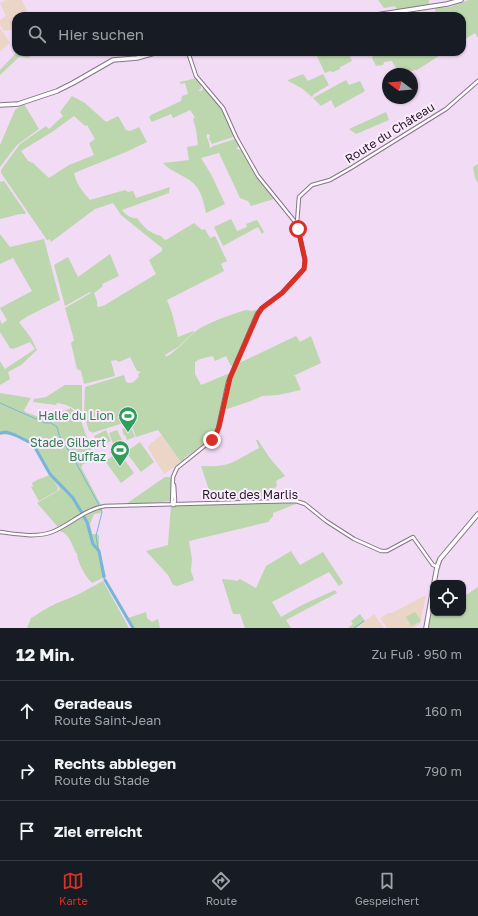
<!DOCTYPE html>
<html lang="de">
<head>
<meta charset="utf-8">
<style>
  :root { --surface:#171b24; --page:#20242c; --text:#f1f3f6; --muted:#9ea1a6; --line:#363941; --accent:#d93025 }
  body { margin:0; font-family:"Golos Text",sans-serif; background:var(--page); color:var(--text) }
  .controls { position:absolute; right:12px; bottom:12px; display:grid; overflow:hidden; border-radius:8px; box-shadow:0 1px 3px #0004 }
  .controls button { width:36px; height:36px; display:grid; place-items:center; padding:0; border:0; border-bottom:1px solid var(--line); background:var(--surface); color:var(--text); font:20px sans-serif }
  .compass { position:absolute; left:382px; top:68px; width:36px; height:36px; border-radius:50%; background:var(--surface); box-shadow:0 1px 3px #0004; rotate:286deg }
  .stop { position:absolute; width:12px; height:12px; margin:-9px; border:3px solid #d93025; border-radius:50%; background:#fff }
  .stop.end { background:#d93025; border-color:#fff; box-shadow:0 1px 4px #0008 }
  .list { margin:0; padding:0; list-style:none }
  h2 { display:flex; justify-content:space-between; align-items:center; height:52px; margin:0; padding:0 16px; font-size:17px }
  h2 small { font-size:13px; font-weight:400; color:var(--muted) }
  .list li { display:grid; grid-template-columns:26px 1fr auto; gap:12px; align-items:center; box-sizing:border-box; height:60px; padding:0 16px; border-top:1px solid var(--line) }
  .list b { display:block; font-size:15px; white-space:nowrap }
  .list p { margin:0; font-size:13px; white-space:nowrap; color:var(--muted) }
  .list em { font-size:13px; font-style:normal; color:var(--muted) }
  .icon { flex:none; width:22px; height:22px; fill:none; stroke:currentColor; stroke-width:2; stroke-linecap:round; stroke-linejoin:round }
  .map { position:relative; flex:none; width:478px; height:628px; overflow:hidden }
  .search { position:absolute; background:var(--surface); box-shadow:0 1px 3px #0004; left:12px; right:12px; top:12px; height:44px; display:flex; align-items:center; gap:10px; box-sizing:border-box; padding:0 14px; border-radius:12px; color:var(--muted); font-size:15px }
  .sheet { height:232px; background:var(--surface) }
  nav { display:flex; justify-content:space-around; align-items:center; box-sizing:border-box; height:56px; border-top:1px solid var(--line); background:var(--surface); font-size:11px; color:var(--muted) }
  nav a { display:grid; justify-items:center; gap:2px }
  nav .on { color:var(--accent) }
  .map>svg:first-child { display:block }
  .education { fill:#ead5c7 }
  .green { fill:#bcd6ae; fill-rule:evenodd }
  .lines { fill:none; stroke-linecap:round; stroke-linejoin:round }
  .stream { stroke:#77b5db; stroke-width:1 }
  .river { stroke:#77b5db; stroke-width:3 }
  .minor-casing { stroke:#87738a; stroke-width:4.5 }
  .major-casing { stroke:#87738a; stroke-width:5.5 }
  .minor { stroke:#fff; stroke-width:2.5 }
  .major { stroke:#fff; stroke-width:3.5 }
  .route { stroke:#d93025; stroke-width:5 }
  .labels { text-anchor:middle; stroke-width:4; stroke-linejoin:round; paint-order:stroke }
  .street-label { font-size:12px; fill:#211922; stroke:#fceaff }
  .leisure-label { font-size:12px; fill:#27864d; stroke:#fceaff; text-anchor:end }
</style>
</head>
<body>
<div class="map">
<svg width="478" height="628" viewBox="0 0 478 628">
  <rect width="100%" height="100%" fill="#f2dbf5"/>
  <path class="education" d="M7,0H22L29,16H16V28L7,31L6,30L4,31L0,25V20L6,16L0,3Z
    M0,28L10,43L0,52Z
    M161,435L181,462L164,474L148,448L149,445Z
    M424,596H426L420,624L413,628H387L380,618L388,613H392Z
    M374,614L384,628H356Z"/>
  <path class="green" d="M378,0H429V5L397,10L395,6L384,8Z
    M469,0H478V38L475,33L462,41V16H436L435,8L450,7Z
    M34,52H36L28,58L21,56L19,57L0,75V70L16,53L30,55Z
    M315,52H348L352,61L340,67V69L333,72L330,71L325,73Z
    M372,52H445L417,70L408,71L407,74H404L403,69L398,71L392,61L384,62L383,65L376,66L372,58L373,55Z
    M303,74L308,81L323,74L329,85L314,94L312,97L303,89L288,81V80Z
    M197,78L201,85V89L198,91H201L204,88L220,107L234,135L233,137L212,144L209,139L210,135L207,134V136L206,137L208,139L210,148L213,146L235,139L239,146L236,149L241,150L256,177L274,199L251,206L248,201L240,198L219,153L201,158L212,176L225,204L206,213C204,204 202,193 196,186C188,176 172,173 163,163L189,160L187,147L198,145L196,129L193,119L195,117L190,110L173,118L171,114L152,122L149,117L151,115L181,101L182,96L188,94L185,83L180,84V82Z
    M346,80L349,85L360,81L365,91L335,108L331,100L321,106L313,98Z
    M72,96L85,103L106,122L118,116L126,130L130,131L139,127L147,142L126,152L74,173C76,184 83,192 90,200L125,190L128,192L133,191L136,198L170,187L169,193L122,210C126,215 131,219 137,218C143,227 151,234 161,236L164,239L166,240L194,223L202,230L205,229L210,238L215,236L227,261L221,264L224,271L167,300L172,313L178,337L193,331L194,332L178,347L165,355L166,357C178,350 186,339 196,331C206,323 233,314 246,310L252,311L259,309L234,365L231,366L226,356L215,361L213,356L200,359L195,362V374L201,385L230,373L227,383L218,425L213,436L209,441L184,458V460L181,462L158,430L136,437L131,424L126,425L123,423L92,433V432L89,431L84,415L85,387L124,375L126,382C134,385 134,380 139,377L138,374L141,372L137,371L130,357L119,362L116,360L111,361L115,376L84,384L81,371L77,369L71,343L74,340L65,308L91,293L90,292L65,306L54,265L68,257L78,277L110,254L119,276L102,284L103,286L94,293L97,301V306L99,307L105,305L156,274L149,260L162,251V248L121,215L113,203L95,209L51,242L50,239L47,240L1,173V170L20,144L46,126L49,129L63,116L60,112ZM74,116L85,126L87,125L95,139L94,140L89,143L94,155L69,165L49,178L33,163L28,161L21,151L52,132Z
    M24,104L39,129L17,145L0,167V145L15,110L20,106Z
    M386,112L389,120L356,134L349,129Z
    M478,164V183L475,178L473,167Z
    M4,181L26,213L25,214H20L0,219V182Z
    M231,219L237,231L247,227L246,224L257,220L264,232L262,234L258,227L223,246L214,227Z
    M0,234L10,247L44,239L60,300L28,316L19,322L31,338L37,350L21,365L8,372L10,379L0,385V361L5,369L35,349L30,342L13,349L10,348L0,332V320L2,324L7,320L0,308L32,291L13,258L0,264Z
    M296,336L300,342L311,336L321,363L293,376H295L301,390L278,395L262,396L251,401L224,410L230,380L239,363Z
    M65,385H82V414L81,415C74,407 66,404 57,403L56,405L33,402L34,399L46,397Z
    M0,393L31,398L24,410L25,412L39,417L50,419L57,414L71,408L80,418L95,460L83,464L81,467L101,505L84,513L85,514L101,507V513L94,514L90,524L92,534H97L99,536V547L106,576L105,577L92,583C85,576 77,562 77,553H76C72,545 69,533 60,531V529L77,520H72L58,527L37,503L58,491L60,489L53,480L58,488L57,491L39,501L31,487L36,485L33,486L32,483L37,480L50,475C44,467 39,455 34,448C26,439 12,433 0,435Z
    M130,425L135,437L127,440L125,435L124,436L122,429Z
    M106,430L111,441L98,446L94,436Z
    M117,430L123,442L114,446L109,433Z
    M256,440H258L269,457L285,476L276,481L277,486L267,494L268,498C278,499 289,499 298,495L300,497L295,500L213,502L201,466C231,468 234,461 259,448Z
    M140,442L154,462L141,472L126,452Z
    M119,452L134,473L121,483L105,461Z
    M165,477H170L172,479L171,501L127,505L126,504Z
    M294,502L296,504L273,513V516L268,522L189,541L192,559L191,571L194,580L177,586L173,585L168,575L146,551L168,545L171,506Z
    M291,551L300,565L323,552L343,583L339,586L329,572L272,602L281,617L302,605L335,590L337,593L286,620L291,628H245L240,614H233L222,579L233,580L237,581L240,579L256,588L266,566Z
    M103,581L129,628H27L31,618L38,614L42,611L57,603L77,595Z
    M478,587V628H428L433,598V613H463V597Z
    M146,612L147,618L152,622L158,619L160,628H134L128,618Z
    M415,612L421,621L411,626L406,617Z
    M360,614L365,621L356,628H348L353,624L351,621Z"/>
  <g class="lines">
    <path class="stream" d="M0,403L45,423H51L57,427L59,435L75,461L99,505
      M98,549L96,536L102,512L101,509
      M354,628L364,621"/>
    <path class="river" d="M0,433L6,432L15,435L33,444L50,474L73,498L82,513
      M84,517L87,522L93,544L99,551L104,577
      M105,580L133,628"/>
    <defs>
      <path id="minor" d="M188,52L196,76L223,108L236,137L258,176L296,223
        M173,505L172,504L173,477L177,468L212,440L217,433L228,382L257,314L262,308L282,293L304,269L305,260L297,223L299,197L312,185L330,180L351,168L446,109L478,81
        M174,505L175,500L174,485
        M0,532C16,534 36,538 52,532C70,525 85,509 105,506L296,501L305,504L326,521L354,539L381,551H387L413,537L433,565L438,567"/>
      <path id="major" d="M370,16L447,4L461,0
        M0,105L18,104L57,91L73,83L113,60L137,58L158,52
        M434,583L437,567L440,559L478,514
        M426,628L433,588"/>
    </defs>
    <use href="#minor" class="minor-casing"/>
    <use href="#major" class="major-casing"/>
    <use href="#minor" class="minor"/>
    <use href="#major" class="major"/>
  </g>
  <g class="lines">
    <path class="route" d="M212,440L215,436L219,427L230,378L258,314L262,308L282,293L304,269L305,260L298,229"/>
  </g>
  <defs>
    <symbol id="stadium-pin" viewBox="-11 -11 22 30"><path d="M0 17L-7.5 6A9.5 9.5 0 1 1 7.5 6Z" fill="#2e9e5b" stroke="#fceaff"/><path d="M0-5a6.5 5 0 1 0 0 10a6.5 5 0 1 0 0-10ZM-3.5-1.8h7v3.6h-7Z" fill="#fff"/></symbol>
  </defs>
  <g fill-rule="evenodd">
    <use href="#stadium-pin" x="117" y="405" width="22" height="30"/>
    <use href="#stadium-pin" x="109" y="439" width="22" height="30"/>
  </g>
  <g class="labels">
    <g class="street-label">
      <text transform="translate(390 133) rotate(-32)" y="4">Route du Château</text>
      <text x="250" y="499">Route des Marlis</text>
    </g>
    <g class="leisure-label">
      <text x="114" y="420">Halle du Lion</text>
      <text x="106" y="447">Stade Gilbert<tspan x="106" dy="14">Buffaz</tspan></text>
    </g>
  </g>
</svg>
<div class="controls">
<button><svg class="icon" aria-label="locate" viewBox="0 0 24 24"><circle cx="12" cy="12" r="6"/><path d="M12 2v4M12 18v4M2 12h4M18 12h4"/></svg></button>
</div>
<svg class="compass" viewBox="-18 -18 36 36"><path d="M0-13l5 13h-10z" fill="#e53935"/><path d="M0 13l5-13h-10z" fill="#9ea1a6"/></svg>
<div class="stop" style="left:298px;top:229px"></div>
<div class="stop end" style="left:212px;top:440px"></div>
<div class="search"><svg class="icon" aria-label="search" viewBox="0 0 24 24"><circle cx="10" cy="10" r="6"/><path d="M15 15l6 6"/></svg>Hier suchen</div>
</div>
<section class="sheet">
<h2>12 Min.<small>Zu Fuß · 950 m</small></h2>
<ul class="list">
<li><svg class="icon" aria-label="ahead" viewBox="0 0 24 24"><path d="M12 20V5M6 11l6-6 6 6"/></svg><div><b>Geradeaus</b><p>Route Saint-Jean</p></div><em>160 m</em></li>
<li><svg class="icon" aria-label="right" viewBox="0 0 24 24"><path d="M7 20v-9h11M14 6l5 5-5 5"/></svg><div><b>Rechts abbiegen</b><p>Route du Stade</p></div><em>790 m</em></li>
<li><svg class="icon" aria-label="arrive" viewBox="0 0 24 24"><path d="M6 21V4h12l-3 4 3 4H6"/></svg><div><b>Ziel erreicht</b></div></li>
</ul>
</section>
<nav>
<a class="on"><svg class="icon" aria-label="map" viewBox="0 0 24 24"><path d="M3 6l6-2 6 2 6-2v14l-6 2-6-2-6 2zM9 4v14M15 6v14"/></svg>Karte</a>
<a><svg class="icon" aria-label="directions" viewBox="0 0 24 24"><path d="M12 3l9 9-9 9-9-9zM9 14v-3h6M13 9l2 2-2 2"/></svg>Route</a>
<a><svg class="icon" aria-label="saved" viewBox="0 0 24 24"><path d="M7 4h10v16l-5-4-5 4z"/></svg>Gespeichert</a>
</nav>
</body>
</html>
